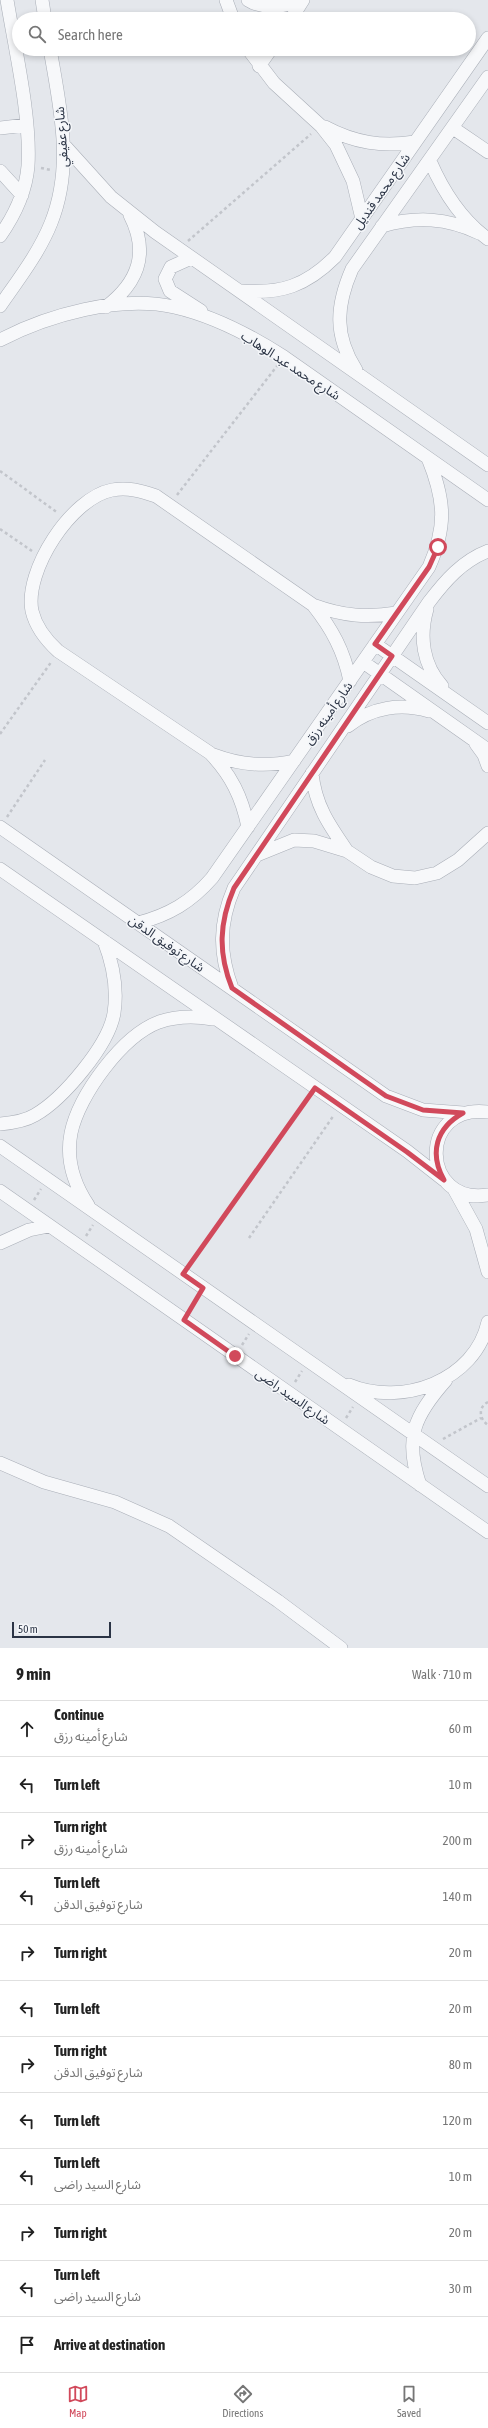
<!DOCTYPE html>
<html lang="en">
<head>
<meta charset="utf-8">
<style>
  :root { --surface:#fff; --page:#f2f2f2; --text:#222; --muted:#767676; --line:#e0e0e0; --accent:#d1495b }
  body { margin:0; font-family:"Asap Condensed","Noto Sans Arabic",sans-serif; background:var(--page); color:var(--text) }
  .scale { position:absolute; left:12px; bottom:10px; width:99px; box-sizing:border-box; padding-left:4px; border:2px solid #2b3445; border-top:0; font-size:11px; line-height:14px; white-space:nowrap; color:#2b3445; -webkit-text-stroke:3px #f4f6f9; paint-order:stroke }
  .stop { position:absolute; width:12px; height:12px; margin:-9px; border:3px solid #d1495b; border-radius:50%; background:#fff }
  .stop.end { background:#d1495b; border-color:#fff; box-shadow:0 1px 4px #0008 }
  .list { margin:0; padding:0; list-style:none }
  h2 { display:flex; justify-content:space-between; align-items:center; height:52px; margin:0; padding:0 16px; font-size:17px }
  h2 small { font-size:13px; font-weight:400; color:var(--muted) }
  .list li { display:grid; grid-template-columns:26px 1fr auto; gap:12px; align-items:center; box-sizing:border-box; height:56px; padding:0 16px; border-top:1px solid var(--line) }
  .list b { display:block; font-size:15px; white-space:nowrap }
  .list p { margin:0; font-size:13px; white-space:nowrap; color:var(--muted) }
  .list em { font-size:13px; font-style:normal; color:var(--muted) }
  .icon { flex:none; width:22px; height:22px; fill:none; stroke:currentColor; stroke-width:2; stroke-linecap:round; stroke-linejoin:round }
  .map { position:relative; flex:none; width:488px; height:1648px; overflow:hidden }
  .search { position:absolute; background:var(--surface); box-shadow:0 2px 6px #0003; left:12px; right:12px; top:12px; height:44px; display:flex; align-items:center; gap:10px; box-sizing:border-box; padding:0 14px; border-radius:22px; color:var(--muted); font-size:15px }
  .sheet { height:724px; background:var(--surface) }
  nav { display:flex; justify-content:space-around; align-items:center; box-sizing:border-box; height:56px; border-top:1px solid var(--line); background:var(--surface); font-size:11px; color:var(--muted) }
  nav a { display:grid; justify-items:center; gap:2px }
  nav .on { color:var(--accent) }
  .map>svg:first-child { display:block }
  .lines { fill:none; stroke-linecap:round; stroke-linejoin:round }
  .minor-casing { stroke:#a9aeb7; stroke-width:14 }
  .path { stroke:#c2c5cb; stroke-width:2.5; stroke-dasharray:3 3; stroke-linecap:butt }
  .minor { stroke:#f7f8fa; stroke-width:13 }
  .route { stroke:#d1495b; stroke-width:5 }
  .labels { text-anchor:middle; stroke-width:3; stroke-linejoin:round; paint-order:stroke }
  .street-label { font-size:13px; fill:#2b3445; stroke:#f4f6f9 }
</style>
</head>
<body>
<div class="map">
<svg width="488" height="1648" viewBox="0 0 488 1648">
  <rect width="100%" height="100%" fill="#e4e7ec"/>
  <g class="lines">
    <defs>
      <path id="minor" d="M42,0L45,19
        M226,0L233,19
        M248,0C262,9 284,8 298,0
        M291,19L303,0
        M248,49L274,83L321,126L336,145L353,181L362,219
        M259,66L271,49
        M325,127C355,143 382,147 415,142
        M0,128L26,125
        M453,128L488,152
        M64,145L111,197L155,232L488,465
        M430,161C443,191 460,219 488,239
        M0,171L22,195
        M382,226C417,216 447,218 479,233
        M0,236C14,216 26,191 28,166C31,117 15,49 7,0
        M191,258L171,267L165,279L170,291L201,311
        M241,291C281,294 306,286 335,257L488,38
        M0,306C18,280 39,253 51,223C74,166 60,107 50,49
        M106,307C139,282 149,252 130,215
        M0,340C48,315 119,295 174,307C214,316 250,335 284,357L488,500
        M356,370C334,335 336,306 352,269L488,77
        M313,605C332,629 344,651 350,681
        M427,609C419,637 423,665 442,686
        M375,644L488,723
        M363,662L488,750
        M348,726C372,707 401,703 429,711
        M476,744L484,755L488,766
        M214,755C241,765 265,767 294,761
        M312,773C315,805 329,825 347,851
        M0,827L386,1096L423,1110L463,1113
        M248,827C242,797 231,775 210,753L58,651C46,640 36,628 32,611C24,571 71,498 112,490C128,487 141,491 156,496L313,605C343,616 367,618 397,613
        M257,855L294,840L314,841L347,851L371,867L393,876L415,878L437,873L458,860L488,833
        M0,869L407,1151L444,1180
        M138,923C169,915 191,902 212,878L429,567C447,526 445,500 428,458
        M232,988C219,953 219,923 234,888L429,602C445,581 462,561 488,551
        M488,1112C417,1103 421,1206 488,1195
        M0,1124C12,1123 25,1121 35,1115C63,1099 109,1045 114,1013C118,987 113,964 104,941
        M0,1146L488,1486
        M454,1189L476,1229L488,1272
        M0,1191L488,1532
        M88,1205C74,1184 66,1159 71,1133C79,1095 122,1036 159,1022C177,1016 195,1016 213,1019
        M0,1243L29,1230L49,1226
        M349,1385C402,1407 475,1381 488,1322
        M0,1463L44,1482L115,1502L169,1526L278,1601L341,1648
        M420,1485C404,1438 414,1416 446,1380"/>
    </defs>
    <use href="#minor" class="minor-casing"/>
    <path class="path" d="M41,168L51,170
      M188,241L311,134
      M0,471L58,513
      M177,495L277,366
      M0,529L32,551
      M0,734L52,661
      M7,817L45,760
      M34,1200L41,1189
      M86,1236L93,1225
      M249,1238L334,1115
      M190,1264L309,1096
      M190,1309L197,1298
      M242,1345L249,1334
      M295,1382L302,1371
      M488,1402C478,1407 479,1419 488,1425
      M346,1418L353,1407
      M443,1439L481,1418"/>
    <use href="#minor" class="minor"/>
  </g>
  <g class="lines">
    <path class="route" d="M235,1356L184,1320L203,1288L183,1274L315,1088L407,1152L444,1180C429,1153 436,1128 463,1113L423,1110L386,1096L232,988C218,953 219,923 234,888L392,656L375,644L429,567L438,547"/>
  </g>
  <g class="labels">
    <g class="street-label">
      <text transform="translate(61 137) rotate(-94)" y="5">شارع عفيفي</text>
      <text transform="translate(381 191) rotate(-55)" y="5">شارع محمد قنديل</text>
      <text transform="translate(291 365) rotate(33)" y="5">شارع محمد عبد الوهاب</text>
      <text transform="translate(328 713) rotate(-55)" y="5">شارع أمينه رزق</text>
      <text transform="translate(167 943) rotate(35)" y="5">شارع توفيق الدقن</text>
      <text transform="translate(293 1396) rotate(35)" y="5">شارع السيد راضى</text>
    </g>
  </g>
</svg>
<div class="scale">50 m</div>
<div class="stop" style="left:438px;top:547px"></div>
<div class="stop end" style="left:235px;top:1356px"></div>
<div class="search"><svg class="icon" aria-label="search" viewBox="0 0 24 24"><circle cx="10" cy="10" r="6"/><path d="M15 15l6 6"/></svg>Search here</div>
</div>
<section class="sheet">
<h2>9 min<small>Walk · 710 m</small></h2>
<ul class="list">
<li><svg class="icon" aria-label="ahead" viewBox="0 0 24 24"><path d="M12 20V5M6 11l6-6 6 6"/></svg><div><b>Continue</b><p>شارع أمينه رزق</p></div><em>60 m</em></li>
<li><svg class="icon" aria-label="left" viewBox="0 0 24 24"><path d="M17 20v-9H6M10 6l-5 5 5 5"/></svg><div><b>Turn left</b></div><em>10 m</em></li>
<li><svg class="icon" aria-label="right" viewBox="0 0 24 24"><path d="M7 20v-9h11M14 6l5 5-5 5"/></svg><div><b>Turn right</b><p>شارع أمينه رزق</p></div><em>200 m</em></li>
<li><svg class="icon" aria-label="left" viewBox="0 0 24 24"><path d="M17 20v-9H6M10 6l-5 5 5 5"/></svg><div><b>Turn left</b><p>شارع توفيق الدقن</p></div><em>140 m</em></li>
<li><svg class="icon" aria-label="right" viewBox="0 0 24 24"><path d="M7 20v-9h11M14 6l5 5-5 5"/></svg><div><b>Turn right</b></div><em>20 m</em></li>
<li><svg class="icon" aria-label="left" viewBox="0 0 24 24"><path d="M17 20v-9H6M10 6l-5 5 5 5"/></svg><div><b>Turn left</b></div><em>20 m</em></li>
<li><svg class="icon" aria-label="right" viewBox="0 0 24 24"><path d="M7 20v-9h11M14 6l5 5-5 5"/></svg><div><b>Turn right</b><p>شارع توفيق الدقن</p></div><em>80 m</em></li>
<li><svg class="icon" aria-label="left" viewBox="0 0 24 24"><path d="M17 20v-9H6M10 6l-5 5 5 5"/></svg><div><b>Turn left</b></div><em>120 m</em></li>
<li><svg class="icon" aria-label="left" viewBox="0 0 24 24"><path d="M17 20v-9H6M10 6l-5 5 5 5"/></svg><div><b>Turn left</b><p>شارع السيد راضى</p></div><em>10 m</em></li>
<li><svg class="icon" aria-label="right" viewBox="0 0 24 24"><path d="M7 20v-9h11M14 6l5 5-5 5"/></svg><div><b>Turn right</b></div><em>20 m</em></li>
<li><svg class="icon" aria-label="left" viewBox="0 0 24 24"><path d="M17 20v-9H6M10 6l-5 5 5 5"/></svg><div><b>Turn left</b><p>شارع السيد راضى</p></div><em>30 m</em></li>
<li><svg class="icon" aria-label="arrive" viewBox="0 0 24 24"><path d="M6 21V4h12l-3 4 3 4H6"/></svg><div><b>Arrive at destination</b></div></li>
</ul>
</section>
<nav>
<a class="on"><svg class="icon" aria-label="map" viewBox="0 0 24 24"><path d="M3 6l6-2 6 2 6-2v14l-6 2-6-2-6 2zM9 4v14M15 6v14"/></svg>Map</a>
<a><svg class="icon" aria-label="directions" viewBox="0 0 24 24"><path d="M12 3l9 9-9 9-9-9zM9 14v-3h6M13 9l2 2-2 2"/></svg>Directions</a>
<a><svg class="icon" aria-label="saved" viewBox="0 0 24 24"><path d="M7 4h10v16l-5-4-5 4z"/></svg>Saved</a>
</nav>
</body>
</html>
